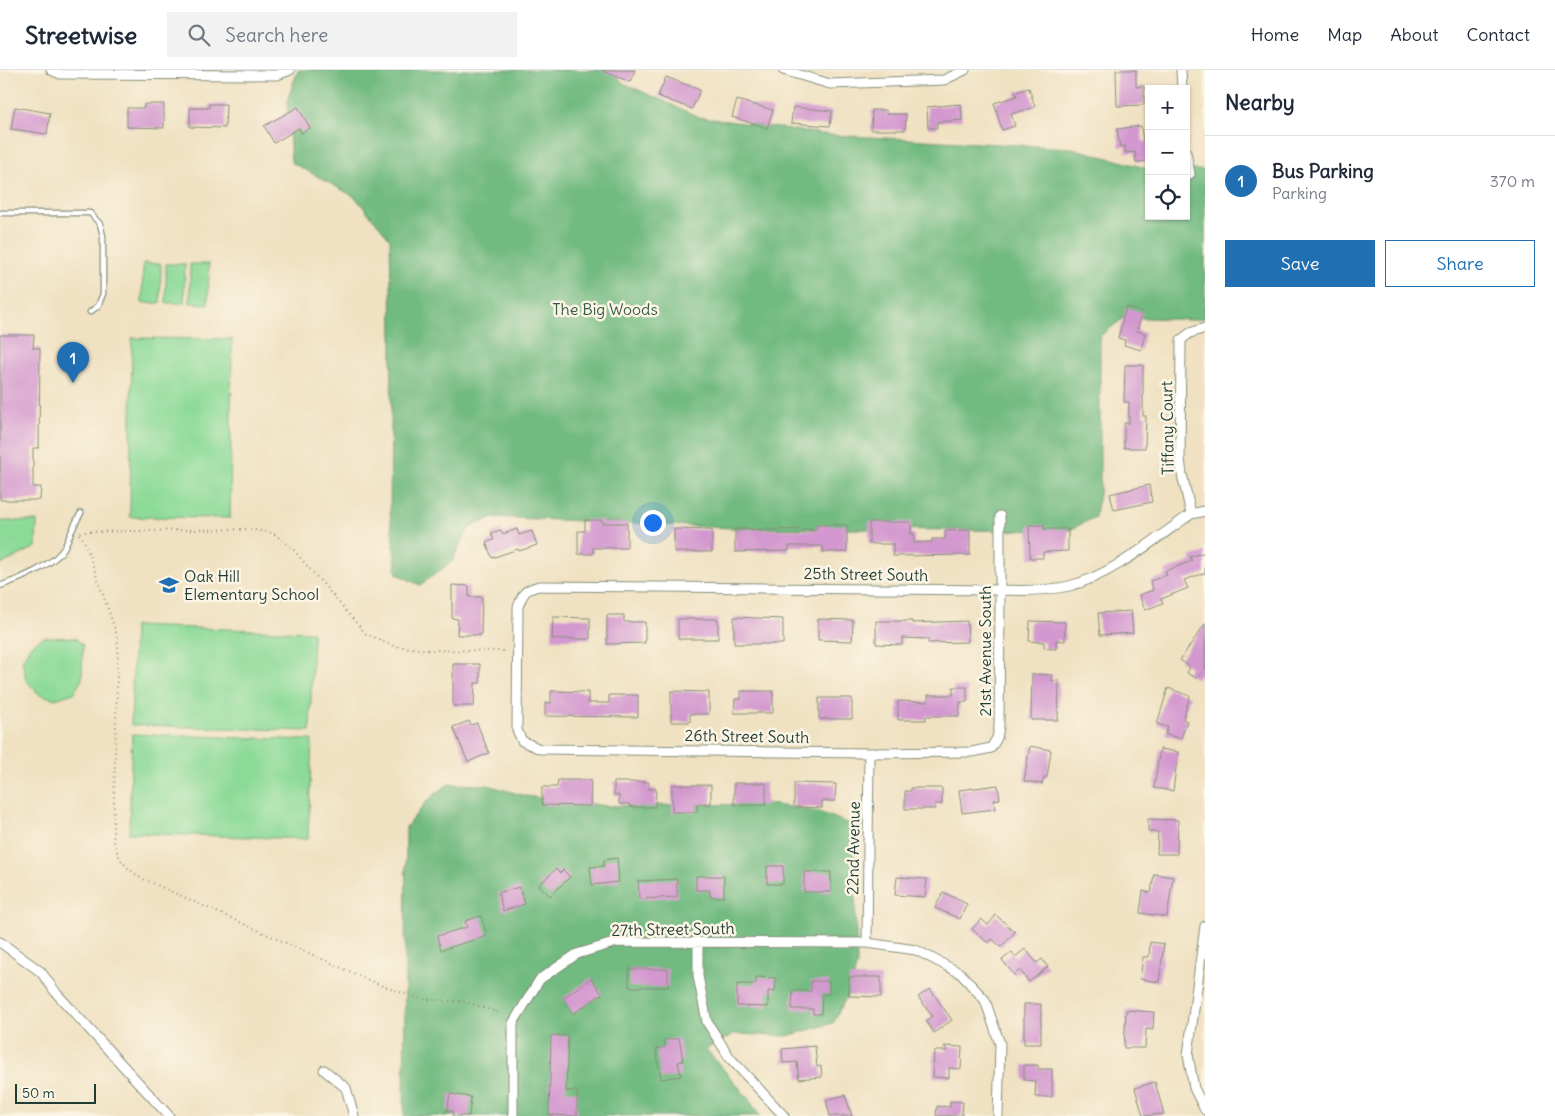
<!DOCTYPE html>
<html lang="en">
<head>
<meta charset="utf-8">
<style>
  :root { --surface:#fff; --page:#f2f2f3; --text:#1f2937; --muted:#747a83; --line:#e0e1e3; --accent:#1f6fb2 }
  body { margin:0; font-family:Delius,sans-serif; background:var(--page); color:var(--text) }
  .controls { position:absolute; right:15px; top:15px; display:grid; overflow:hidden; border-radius:0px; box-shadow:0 1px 4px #0004 }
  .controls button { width:45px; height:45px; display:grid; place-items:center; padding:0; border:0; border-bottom:1px solid var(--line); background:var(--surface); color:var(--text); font:25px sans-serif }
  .scale { position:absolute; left:15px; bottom:12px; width:81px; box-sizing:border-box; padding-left:5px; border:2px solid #1f3d34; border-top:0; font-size:14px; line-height:18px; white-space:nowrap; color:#1f3d34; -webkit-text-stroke:4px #fcf5e5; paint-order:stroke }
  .you { position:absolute; left:652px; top:452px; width:18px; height:18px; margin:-12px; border:4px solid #fff; border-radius:50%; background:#1a73e8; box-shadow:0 0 0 8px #1a73e833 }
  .badge { display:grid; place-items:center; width:32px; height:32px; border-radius:50%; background:var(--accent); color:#fff; font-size:16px; font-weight:700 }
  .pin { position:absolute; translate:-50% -41px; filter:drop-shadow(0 1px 2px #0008) }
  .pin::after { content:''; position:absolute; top:26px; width:18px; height:15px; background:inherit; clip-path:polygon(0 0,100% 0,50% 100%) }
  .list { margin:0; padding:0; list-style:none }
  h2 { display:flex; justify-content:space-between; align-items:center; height:65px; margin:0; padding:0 20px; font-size:21px }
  h2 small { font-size:16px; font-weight:400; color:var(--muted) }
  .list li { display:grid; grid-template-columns:32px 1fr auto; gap:15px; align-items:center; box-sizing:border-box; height:90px; padding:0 20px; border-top:1px solid var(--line) }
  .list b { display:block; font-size:19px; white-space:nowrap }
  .list p { margin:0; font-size:16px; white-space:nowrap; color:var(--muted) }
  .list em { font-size:16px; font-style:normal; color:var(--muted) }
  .actions { display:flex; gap:10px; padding:15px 20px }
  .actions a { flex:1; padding:11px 0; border:1px solid var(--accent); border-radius:0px; text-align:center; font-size:18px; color:var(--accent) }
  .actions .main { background:var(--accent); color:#fff }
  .icon { flex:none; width:28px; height:28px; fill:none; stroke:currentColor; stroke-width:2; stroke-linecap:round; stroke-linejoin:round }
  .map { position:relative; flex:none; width:1205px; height:1046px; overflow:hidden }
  header { display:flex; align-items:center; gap:30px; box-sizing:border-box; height:70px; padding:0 25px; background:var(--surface); border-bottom:1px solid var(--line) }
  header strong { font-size:24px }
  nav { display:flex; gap:28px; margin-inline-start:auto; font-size:18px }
  .search { width:350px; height:45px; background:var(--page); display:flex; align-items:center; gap:12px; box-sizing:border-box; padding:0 18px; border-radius:0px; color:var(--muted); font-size:19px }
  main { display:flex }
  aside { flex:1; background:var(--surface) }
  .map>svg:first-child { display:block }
  .green { fill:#8cda98; stroke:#568c66 }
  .forest { fill:#71ba80; stroke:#487c5a }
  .building { fill:#d398cf }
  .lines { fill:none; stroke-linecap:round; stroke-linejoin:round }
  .service-casing { stroke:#878f7a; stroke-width:7 }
  .minor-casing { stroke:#878f7a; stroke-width:11 }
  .path { stroke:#878f7a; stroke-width:2; stroke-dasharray:1 4; stroke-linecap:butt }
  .service { stroke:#fff; stroke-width:4.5 }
  .minor { stroke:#fff; stroke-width:9 }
  .labels { text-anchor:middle; stroke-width:5; stroke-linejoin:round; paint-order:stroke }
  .park-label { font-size:16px; fill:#355c48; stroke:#fcf5e5 }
  .street-label { font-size:16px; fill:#1f3d34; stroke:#fcf5e5 }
  .poi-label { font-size:16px; fill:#1f3d34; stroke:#fcf5e5; text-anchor:start }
</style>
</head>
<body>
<header>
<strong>Streetwise</strong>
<div class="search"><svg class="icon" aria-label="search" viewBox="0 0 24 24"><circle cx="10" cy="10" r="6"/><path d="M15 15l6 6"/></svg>Search here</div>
<nav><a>Home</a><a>Map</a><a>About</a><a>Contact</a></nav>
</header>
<main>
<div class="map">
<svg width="1205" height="1046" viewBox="0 0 1205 1046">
  <rect width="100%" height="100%" fill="#fcf5e5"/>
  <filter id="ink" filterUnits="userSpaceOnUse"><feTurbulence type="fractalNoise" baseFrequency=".02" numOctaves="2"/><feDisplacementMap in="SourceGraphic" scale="10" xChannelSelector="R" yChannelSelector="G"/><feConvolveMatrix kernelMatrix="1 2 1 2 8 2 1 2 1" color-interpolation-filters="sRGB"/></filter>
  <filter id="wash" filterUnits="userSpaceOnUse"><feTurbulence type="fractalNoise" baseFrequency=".0096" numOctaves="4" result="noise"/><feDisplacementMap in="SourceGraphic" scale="20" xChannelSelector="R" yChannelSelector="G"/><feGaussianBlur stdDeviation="1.12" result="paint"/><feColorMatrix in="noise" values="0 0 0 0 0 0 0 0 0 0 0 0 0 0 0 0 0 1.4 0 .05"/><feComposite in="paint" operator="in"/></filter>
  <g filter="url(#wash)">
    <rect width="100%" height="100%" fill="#efe1c1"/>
    <path class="green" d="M143,193L161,194L160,233H142Z
      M166,194H185L184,233H166Z
      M190,194H209L208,234L190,233Z
      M132,268L232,269L230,448L130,447Z
      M0,451H37L36,477L0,495Z
      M134,556L313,562L310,661L131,655Z
      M44,567L75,568L83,575L82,609L74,623L55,629L39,624L26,610L22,590L31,575Z
      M132,664L312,670L308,769L129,763Z"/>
    <path class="forest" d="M298,0H611L623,13L699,47L830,65L1072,78L1149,99V146H1186V100H1205V248L1192,250L1125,247L1100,266V418L1095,447L1068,461L733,458L493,447L469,458L452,492L420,515L397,504L390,443L392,267L390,169L355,127L291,92L287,31Z
      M448,714L488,715L525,726L608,736L769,734L819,742L853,755L857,895L850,920L833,953L787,966L734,964L706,979L748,1028L760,1046H404L406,757L427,731Z"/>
    <g id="blocks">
      <path class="building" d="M601,0H635L630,12Z
        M1116,0H1136V17L1144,16V35L1117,36Z
        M666,7L700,20L692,39L658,26Z
        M1029,18L1035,37L1011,44L1015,56L1002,60L994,33L1017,26L1015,22Z
        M737,30L773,40L767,58L732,47Z
        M144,34H164V58L127,57V38H144Z
        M209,34H226L225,58L190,57V38H209Z
        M961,34L962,50L937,52V58H928L927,37Z
        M15,37L50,43L47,64L11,59Z
        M298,37L310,58L301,63L299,58L274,73L264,56Z
        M793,37L832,41L830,56L791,53Z
        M872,40H886V44H906L905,60H871Z
        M1141,56L1143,72L1148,71L1149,91L1136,92L1135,82L1126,83L1125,76L1120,77L1117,59Z
        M1126,237L1142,242L1137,261L1145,263L1141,280L1124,275L1125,270L1118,268Z
        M0,265H34L33,278H40L39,378H33V417H41L40,430H0Z
        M1125,295H1143V346H1146L1145,378H1124V353H1129V332H1124Z
        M1149,415L1152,432L1114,440L1110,424Z
        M585,450H602V453H627V478H593V484H578V461H585Z
        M869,452H911V464H914V473L932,472V469H945V461L970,460V485L893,486V474H869Z
        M816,455H847V482H823V476H789V481L735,482V459L816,460Z
        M1029,455H1044V459H1068V481L1043,482V488H1030Z
        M517,459L519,465L532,461L537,475L519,481L518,479L492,488L486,472L494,470L491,463L501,460L503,464Z
        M674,459L712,460V482H674Z
        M1205,482V503L1184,510L1188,518L1161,529L1163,533L1145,540L1139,525L1153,520L1150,511L1167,505L1165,501L1192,491L1190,487Z
        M452,515L469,516V527H482L481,565H457L458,549L452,548Z
        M1131,541L1133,563L1100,565L1098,543Z
        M607,545H624V552H645V573L607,574Z
        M553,547L590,548V569H552Z
        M734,547L783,549V574H734Z
        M678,549H718V569H678Z
        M818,549L853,550L852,571L818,570Z
        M876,551H912V553L967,551L968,572L928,573V569L902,568V575L876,574Z
        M1030,551L1065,552V571L1056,570V579L1044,578V572L1029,571Z
        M1205,554V598L1197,609L1187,603L1190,597L1180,590Z
        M453,594H480V613H475L474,636H453Z
        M1032,604L1052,605V611H1059L1058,650H1031Z
        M953,617H967V632H960L959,646H926V650H898V631L928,632V625H953Z
        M1168,618L1190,626L1183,649L1187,651L1181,669L1165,664L1168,657L1157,654Z
        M551,621L588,622V633H609V625H638V647L545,646V633H551Z
        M671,621L709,622V644H690V652H671Z
        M741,621H773V643H734L735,629H741Z
        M819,628H852V649H819Z
        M469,651L471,655L477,653L489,683L468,692L453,657Z
        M1030,676L1051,680L1047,707H1044L1042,714L1024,711Z
        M1160,679L1178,682L1173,721L1154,718Z
        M558,710H591L590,736L542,735V717H557Z
        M614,712H649V719H656L655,737H630V734H619V725H614Z
        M734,713H766V735H734Z
        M794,713L836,714L835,731H822V738L794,737Z
        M672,715H711V734H697V742H672Z
        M998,715L1000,729L994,730L995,739L962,743L959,720Z
        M911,718H942V734H935V739H905V721H911Z
        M1148,749L1178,750L1177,784H1157L1158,762H1148Z
        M617,788L619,812L592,815L590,797L604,796V790Z
        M767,796H783V814H767Z
        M556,799L560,803L563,800L570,807L550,826L539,815Z
        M804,802H831V822H804Z
        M1154,804L1173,807L1167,847L1140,843L1143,821L1151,823Z
        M696,806H724V827H710V820H696Z
        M897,807L927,809L925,827L895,825Z
        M677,809V827L639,829L638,811Z
        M519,817L525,834L503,841L498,823Z
        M943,822L967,834L960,849L935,838Z
        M996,845L1015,862L1001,877L992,869L988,873L972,859L981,849L988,855Z
        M481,846L487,866L441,880L437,866L467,857L465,851Z
        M1150,872L1164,874L1159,912L1140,909L1143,887H1149Z
        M1025,879L1037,893L1042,889L1048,897L1029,912L1020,900L1014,905L1002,890L1012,882L1015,887Z
        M629,899H668V917H629Z
        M756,907L776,908L775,922L768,921V937L737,936V914H756Z
        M849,907H881V927L849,926Z
        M591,908L602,924L573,944L563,928Z
        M811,911H829V924H822L821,944H813V939H792L793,921H811Z
        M930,919L952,950L934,963L926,951L932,946L918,927Z
        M1024,934H1041V974H1024Z
        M1126,940L1154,942L1153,960L1146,959L1145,978H1124Z
        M551,965L568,966L566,1021H577V1046L549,1045Z
        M679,968L683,991L678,992L681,1006L661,1009L656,979L665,977L664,970Z
        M815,976L817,997L821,996L822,1007L799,1009L797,992L783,993L782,979Z
        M944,976L962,977L961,999L949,998V1008L933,1007L934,981H948Z
        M1024,995H1038V999H1052V1027H1035L1036,1011L1024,1010Z
        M1155,1012L1164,1044L1143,1046L1135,1018Z
        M450,1024L471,1027L469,1046H453V1041H447Z
        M845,1025L852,1046H830L826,1030Z
        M950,1031L963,1032L962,1045L936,1046L937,1036L950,1037Z"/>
    </g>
  </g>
  <g filter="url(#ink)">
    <use href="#blocks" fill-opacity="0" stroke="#878f7a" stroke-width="1"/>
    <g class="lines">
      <defs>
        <path id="service" d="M0,143H90L100,154L103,166V224L98,236L90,242
          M0,516C18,510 54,495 64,478C70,466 74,454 81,443"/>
        <path id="minor" d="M51,0L60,4L277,5L290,0
          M783,0L830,14L944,10L965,0
          M1181,0L1182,19
          M1186,82L1190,104
          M1191,444L1182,404L1180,390L1181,270L1190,263L1205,258
          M1000,446C1000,475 1000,504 1000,533L999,657L997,668L991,678L972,682L869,683L540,679L522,671L517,660L518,537C523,523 524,520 539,516L1000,520C1023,521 1047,521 1069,516C1111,506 1155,469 1191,444L1205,441
          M1205,856L1188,985L1194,1018L1205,1040
          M0,872L41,902L57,924L169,1046
          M698,872V906L707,952L730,988L784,1046
          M867,873L869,683
          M324,1000L346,1018L354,1046
          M513,1046V953L540,909L577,884L617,872L867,873L916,880L960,903L985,930L1000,974L998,1046"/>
      </defs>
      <use href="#service" class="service-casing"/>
      <use href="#minor" class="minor-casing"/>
      <path class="path" d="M80,462L249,459L273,463L291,477L366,564L394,576L429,580L507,581
        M79,464L84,470L116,562L118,574L113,765C117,788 121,793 139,807L380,915L420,929L466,932L506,945"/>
      <use href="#service" class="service"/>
      <use href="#minor" class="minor"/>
    </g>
  </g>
  <defs>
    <symbol id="school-bare" viewBox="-9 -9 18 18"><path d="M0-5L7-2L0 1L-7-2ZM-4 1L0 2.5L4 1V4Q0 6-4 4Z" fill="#1f6fb2" stroke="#fcf5e5" stroke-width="2.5" paint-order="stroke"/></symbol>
  </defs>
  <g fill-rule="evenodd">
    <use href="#school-bare" x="155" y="501" width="28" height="28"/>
  </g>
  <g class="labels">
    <g class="park-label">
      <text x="605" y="245">The Big Woods</text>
    </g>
    <g class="street-label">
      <text transform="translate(1167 358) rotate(-91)" y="6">Tiffany Court</text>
      <text transform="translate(866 504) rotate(1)" y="6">25th Street South</text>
      <text transform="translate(985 581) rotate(-90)" y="6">21st Avenue South</text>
      <text transform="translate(747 666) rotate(1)" y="6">26th Street South</text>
      <text transform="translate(853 778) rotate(-89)" y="6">22nd Avenue</text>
      <text transform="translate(673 859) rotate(-1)" y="6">27th Street South</text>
    </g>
    <g class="poi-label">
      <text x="184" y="512">Oak Hill<tspan x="184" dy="18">Elementary School</tspan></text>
    </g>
  </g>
</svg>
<div class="controls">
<button>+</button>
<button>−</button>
<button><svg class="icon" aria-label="locate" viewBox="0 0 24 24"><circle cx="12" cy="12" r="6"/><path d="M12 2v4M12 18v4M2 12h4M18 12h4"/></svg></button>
</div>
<div class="scale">50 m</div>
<div class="you"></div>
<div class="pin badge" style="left:73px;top:313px">1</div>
</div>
<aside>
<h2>Nearby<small></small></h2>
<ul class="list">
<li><span class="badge">1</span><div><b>Bus Parking</b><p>Parking</p></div><em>370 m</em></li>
</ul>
<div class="actions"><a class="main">Save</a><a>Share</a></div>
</aside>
</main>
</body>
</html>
